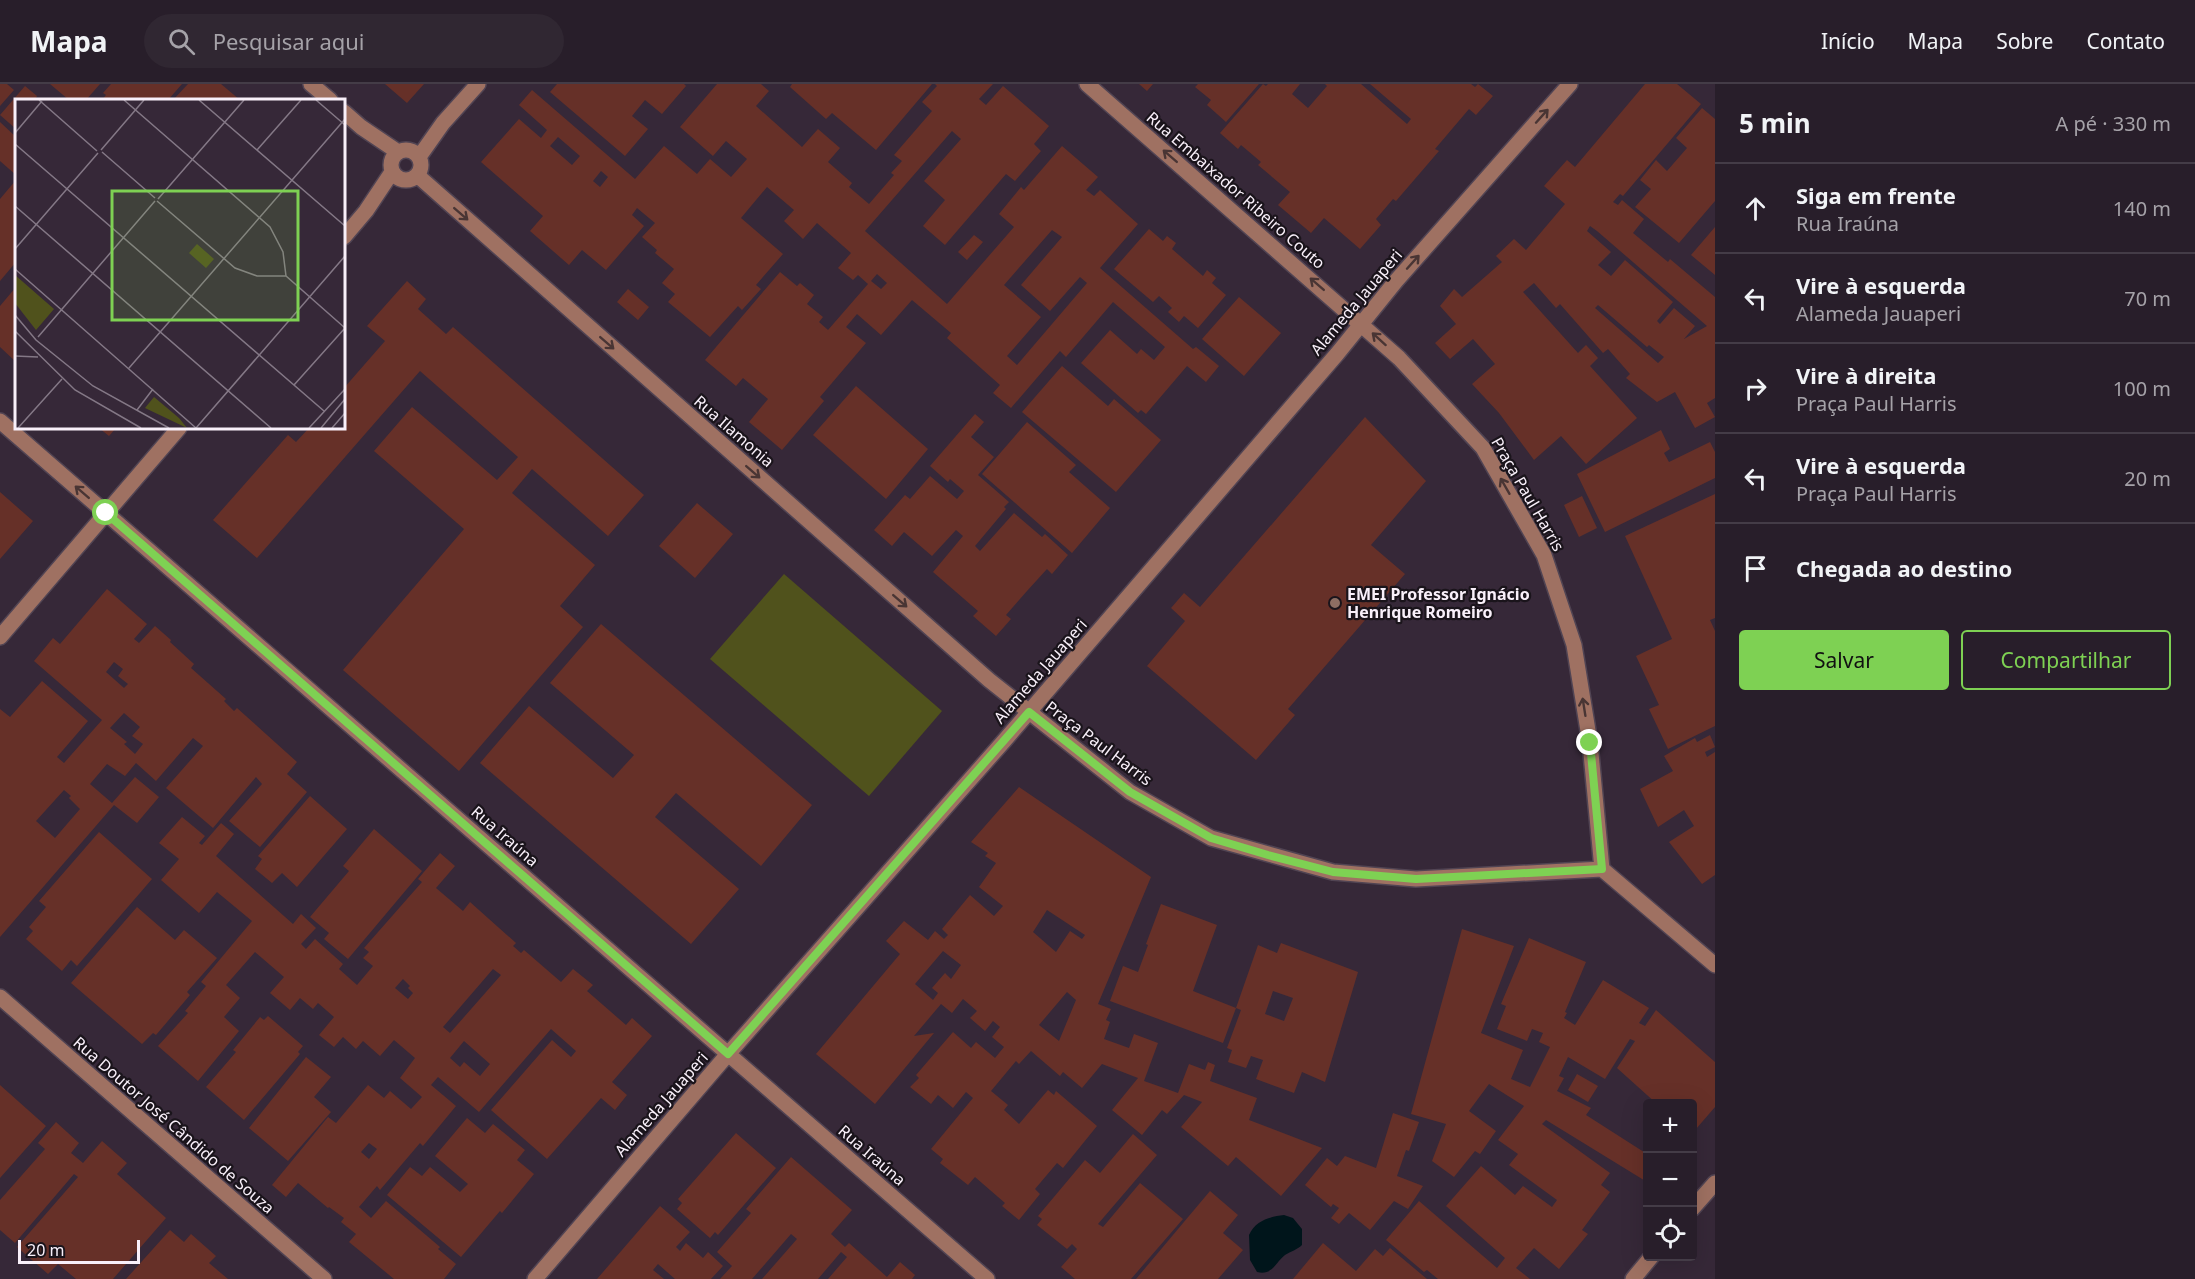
<!DOCTYPE html>
<html lang="pt">
<head>
<meta charset="utf-8">
<style>
  :root { --surface:#281e2a; --page:#302732; --text:#f1f3f6; --muted:#a5a2a8; --line:#443c47; --accent:#7ed153 }
  body { margin:0; font-family:"Noto Sans",sans-serif; background:var(--page); color:var(--text) }
  .controls { position:absolute; right:18px; bottom:18px; display:grid; overflow:hidden; border-radius:6px; box-shadow:0 6px 24px #0002 }
  .controls button { width:54px; height:54px; display:grid; place-items:center; padding:0; border:0; border-bottom:2px solid var(--line); background:var(--surface); color:var(--text); font:30px sans-serif }
  .scale { position:absolute; left:18px; bottom:15px; width:122px; box-sizing:border-box; padding-left:6px; border:3px solid #f9f0fa; border-top:0; font-size:16px; line-height:21px; white-space:nowrap; color:#f9f0fa; -webkit-text-stroke:4px #1a141b; paint-order:stroke }
  .stop { position:absolute; width:18px; height:18px; margin:-14px; border:4px solid #7ed153; border-radius:50%; background:#fff }
  .stop.end { background:#7ed153; border-color:#fff; box-shadow:0 2px 6px #0008 }
  .list { margin:0; padding:0; list-style:none }
  h2 { display:flex; justify-content:space-between; align-items:center; height:78px; margin:0; padding:0 24px; font-size:26px }
  h2 small { font-size:20px; font-weight:400; color:var(--muted) }
  .list li { display:grid; grid-template-columns:39px 1fr auto; gap:18px; align-items:center; box-sizing:border-box; height:90px; padding:0 24px; border-top:2px solid var(--line) }
  .list b { display:block; font-size:22px; white-space:nowrap }
  .list p { margin:0; font-size:20px; white-space:nowrap; color:var(--muted) }
  .list em { font-size:20px; font-style:normal; color:var(--muted) }
  .actions { display:flex; gap:12px; padding:18px 24px }
  .actions a { flex:1; padding:14px 0; border:2px solid var(--accent); border-radius:6px; text-align:center; font-size:21px; color:var(--accent) }
  .actions .main { background:var(--accent); color:#111 }
  .icon { flex:none; width:33px; height:33px; fill:none; stroke:currentColor; stroke-width:2; stroke-linecap:round; stroke-linejoin:round }
  .map { position:relative; flex:none; width:1715px; height:1195px; overflow:hidden }
  header { display:flex; align-items:center; gap:36px; box-sizing:border-box; height:84px; padding:0 30px; background:var(--surface); border-bottom:2px solid var(--line) }
  header strong { font-size:28px }
  nav { display:flex; gap:33px; margin-inline-start:auto; font-size:21px }
  .search { width:420px; height:54px; background:var(--page); display:flex; align-items:center; gap:15px; box-sizing:border-box; padding:0 21px; border-radius:33px; color:var(--muted); font-size:22px }
  main { display:flex }
  aside { flex:1; background:var(--surface) }
  .map>svg:first-child { display:block }
  .green { fill:#50521c }
  .water { fill:#00151b }
  .building { fill:#663028; fill-rule:evenodd }
  .lines { fill:none; stroke-linecap:round; stroke-linejoin:round }
  .minor-casing { stroke:#514453; stroke-width:18 }
  .minor { stroke:#9f7162; stroke-width:15 }
  .oneway { stroke:#493534 }
  .route { stroke:#7ed153; stroke-width:8 }
  .education-dot { fill:#8d6e63; stroke:#1a141b; stroke-width:2 }
  .labels { text-anchor:middle; stroke-width:4.5; stroke-linejoin:round; paint-order:stroke }
  .street-label { font-size:16px; fill:#f9f0fa; stroke:#1a141b }
  .poi-label { font-size:16px; font-weight:bold; fill:#f9f0fa; stroke:#1a141b; text-anchor:start }
  .inset-road { fill:none; stroke:#847886; stroke-width:1.5 }
  .view { fill:#7ed153; fill-opacity:0.15; stroke:#7ed153; stroke-width:3 }
  .inset-edge { fill:none; stroke:#f9f0fa; stroke-width:3 }
</style>
</head>
<body>
<header>
<strong>Mapa</strong>
<div class="search"><svg class="icon" aria-label="search" viewBox="0 0 24 24"><circle cx="10" cy="10" r="6"/><path d="M15 15l6 6"/></svg>Pesquisar aqui</div>
<nav><a>Início</a><a>Mapa</a><a>Sobre</a><a>Contato</a></nav>
</header>
<main>
<div class="map">
<svg width="1715" height="1195" viewBox="0 0 1715 1195">
  <rect width="100%" height="100%" fill="#362838"/>
  <path class="green" d="M784,490L942,627L869,712L710,575Z"/>
  <path class="water" d="M1284,1131L1293,1134L1302,1145V1161C1297,1166 1291,1167 1285,1171C1275,1179 1272,1192 1257,1188L1250,1176L1249,1151C1256,1136 1269,1133 1284,1131Z"/>
  <path class="building" d="M0,0H7L14,6L0,22Z
    M50,0H100L86,16H69Z
    M111,0H182L168,16H102L106,11L103,9Z
    M188,0H221L240,16H173Z
    M385,0H424L407,19Z
    M557,0H684L686,2L662,30L645,16L632,32L648,45L625,72L550,8Z
    M717,0H761L769,7L756,22L802,63L818,45L840,64L828,78L852,99L849,103L869,120L894,91L891,89L902,77L894,71L932,27L922,18L937,2L935,0H993L979,15L986,21L1003,2L1049,42L1034,60L1041,67L1015,97L1006,90L945,161L923,142L945,116L924,97L961,55L952,47L865,147L947,220L1014,143L999,130L1021,103L1024,106L1062,62L1098,93L1086,106L1094,112L1100,106L1138,140L1100,184L1193,265L1196,263L1219,282L1206,298L1187,282L1146,330L1141,326L1138,329L1081,279L1110,246L1137,270L1141,265L1154,276L1165,263L1113,218L1066,273L1060,267L1011,324L993,309L1000,301L947,254L951,249L912,216L881,251L857,230L846,243L866,259L820,313L824,317L782,366L749,338L768,315L743,294L736,302L705,276L780,188L797,202L800,199L814,211L807,220L823,233L819,238L828,246L868,200L858,191L853,196L838,184L851,169L817,139L803,155L784,137L794,126L767,103L741,134L783,170L756,201L761,205L742,226L738,222L710,253L668,218L675,210L662,199L674,185L655,169L657,166L642,153L655,139L637,124L632,131L644,142L606,186L582,166L569,181L530,147L543,132L481,78L519,35L541,54L547,46L519,21L532,6L635,95L664,62L697,90L710,75L731,93L747,75L726,57L713,72L680,43ZM558,53L580,72L572,81L550,62ZM601,87L608,93L600,103L593,97ZM1052,146L1062,153L1021,201L1050,227L1080,193L1087,199L1017,281L1007,272L1041,233L1004,201ZM877,190L887,199L881,205L871,197Z
    M792,0H932L876,66L832,29L826,35L790,3Z
    M1139,0H1153L1147,7Z
    M1198,0H1259L1226,38L1207,21L1211,16L1195,3Z
    M1263,0L1266,2L1268,0H1300L1292,10L1308,24L1327,2L1325,0H1361L1407,40L1411,35L1370,0H1471L1475,3L1478,0L1493,12L1476,31L1469,25L1435,65L1439,67L1396,117L1393,115L1376,135L1381,141L1360,165L1324,134L1311,149L1278,121L1290,108L1258,81L1261,78L1241,61L1238,65L1220,49Z
    M1645,0H1677L1701,20L1623,112L1620,110L1613,118L1618,121L1622,116L1644,135L1633,149L1668,178L1670,175L1715,213V314L1707,319L1715,333L1695,344L1675,308L1657,318L1626,294L1630,290L1608,265L1603,269L1560,220L1556,224L1534,199L1523,208L1578,269L1586,261L1598,274L1590,282L1637,334L1586,380L1561,352L1534,376L1499,329L1472,300L1495,280L1473,255L1450,275L1435,259L1456,240L1440,222L1454,205L1462,213L1502,178L1496,172L1514,155L1526,166L1565,120L1544,102L1567,76L1575,83ZM1590,142L1597,147L1707,242L1684,255L1695,242L1674,224L1660,240L1657,237L1673,218L1625,176L1611,192L1598,181L1611,168L1587,147ZM1598,221L1647,263L1649,261L1664,273L1658,279L1595,224Z
    M25,2L37,12L35,16H16V45L0,31Z
    M1702,24L1715,35V117L1679,159L1635,123L1651,105L1640,96L1656,76L1667,87L1687,64L1676,54Z
    M0,38L16,53V91L0,77Z
    M16,96V178L0,197V115Z
    M1715,143V191L1691,171Z
    M1149,145L1163,157L1167,152L1176,159L1172,165L1203,192L1207,186L1216,194L1212,199L1226,211L1198,244L1184,232L1179,238L1168,228L1172,224L1159,212L1153,218L1114,185Z
    M974,151L983,158L967,176L958,168Z
    M407,197L426,215L418,225L446,250L453,243L644,411L608,452L532,385L512,409L595,481L560,522L583,543L459,687L343,586L464,445L374,367L412,323L497,396L518,373L420,287L257,474L213,436L288,351L296,358L309,344H344V304L385,257L367,242Z
    M16,203V278L0,263V222Z
    M628,205L649,223L638,236L617,218Z
    M1239,213L1281,249L1244,292L1202,255Z
    M1062,282L1108,322L1114,315L1161,356L1116,408L1022,328Z
    M856,302L928,365L886,415L813,351Z
    M975,330L984,338L971,353L994,373L978,391L1009,418L1004,423L1006,425L975,462L980,467L1014,429L1042,453L1045,450L1068,471L1052,490L1047,485L1027,507L1006,531L1011,535L996,552L973,532L978,527L933,488L963,452L956,446L932,472L904,448L892,462L874,446L905,411L910,415L930,392L957,415L964,407L950,395L948,398L930,382Z
    M1365,333L1426,397L1371,461L1405,490L1288,625L1295,631L1256,676L1147,582L1185,537L1171,524L1184,509L1200,523Z
    M1027,338L1076,381L1069,388L1110,424L1072,469L982,390Z
    M99,344H116L109,352Z
    M1661,346L1670,365L1664,369L1669,378L1710,358L1715,368V394L1605,448L1577,390Z
    M0,408L33,437L0,475Z
    M1715,410V534L1710,536L1715,547V642L1668,665L1649,625L1659,621L1636,572L1672,555L1625,452Z
    M1582,412L1597,444L1579,453L1564,421Z
    M697,419L733,450L695,494L659,462Z
    M107,505L147,540L134,555L139,559L155,542L171,556L170,558L194,580L191,584L226,615L224,617L234,627L237,624L297,678L287,690L307,708L260,763L229,737L262,700L256,693L213,744L166,704L203,662L193,654L156,697L136,679L125,692L107,680L90,700L112,719L135,693L159,713L137,739L114,721L0,853V625L10,633L42,597L88,637L57,673L64,679L102,636L34,577L53,554L60,560ZM114,578L123,585L118,592L128,600L124,604L106,588ZM124,629L140,643L132,652L143,660L135,670L124,660L127,658L110,644ZM64,706L71,712L69,714L80,725L55,754L36,737Z
    M601,540L812,721L761,782L676,709L655,733L739,805L691,860L480,679L529,622L613,694L634,671L550,599Z
    M1710,651L1715,663L1705,668L1707,673L1715,668V791L1702,800L1669,758L1694,742L1684,726L1658,743L1640,705L1673,687L1664,672L1695,654L1697,658Z
    M1019,703L1151,793L1098,920L1111,925L1106,936L1110,938L1104,955L1129,964L1134,950L1158,959L1144,997L1178,1009L1189,980L1205,986L1208,978L1215,981L1210,997L1257,1014L1249,1036L1322,1064L1281,1112L1236,1073L1228,1082L1181,1043L1202,1018L1184,1011L1167,1030L1162,1026L1142,1051L1112,1026L1138,994L1102,980L1082,1004L1063,988L1060,992L1031,967L1019,980L1016,977L991,1007L1008,1021L1004,1026L1019,1040L1048,1006L1054,1011L1056,1007L1097,1042L1063,1084L1057,1079L1035,1105L1040,1110L1019,1136L1002,1122L1005,1119L975,1093L968,1101L940,1079L943,1075L931,1065L973,1014L966,1008L953,1024L938,1011L931,1020L910,1003L919,994L916,991L953,948L971,964L976,958L995,974L1004,963L992,953L1000,943L993,937L985,947L970,934L977,927L963,915L952,929L941,920L914,952L934,949L875,1020L816,970L900,870L886,857L904,837L928,856L935,847L944,855L948,851L942,845L970,811L994,832L1003,822L979,803L996,779L985,772L988,769L971,758ZM1047,826L1085,851L1082,855L1070,847L1056,868L1033,848ZM943,867L961,881L951,895L945,889L932,904L938,909L933,916L915,900ZM1067,908L1076,916L1059,957L1039,941Z
    M310,712L347,745L297,803L282,789L272,799L255,785L262,775L258,772Z
    M182,733L205,752L199,759L202,761L221,739L234,750L216,772L293,840L301,830L316,844L301,860L306,865L315,855L343,880L339,885L357,901L373,882L363,874L369,868L364,864L422,798L418,795L440,769L455,782L436,804L463,827L470,818L516,859L513,862L521,869L524,866L561,898L573,885L593,901L587,907L626,941L632,934L652,952L612,998L627,1011L615,1026L601,1014L547,1075L491,1026L552,956L571,973L576,967L551,945L479,1028L438,993L431,1001L456,1022L423,1062L420,1059L380,1106L377,1102L359,1123L371,1134L386,1117L440,1163L438,1165L456,1180L444,1195H394L349,1158L356,1150L341,1138L344,1134L329,1123L328,1124L298,1099L286,1113L272,1101L328,1033L336,1039L368,1001L384,1014L390,1007L411,1025L422,1013L400,994L415,974L394,956L380,972L363,957L356,965L343,953L334,963L319,951L334,933L318,919L313,925L300,914L290,926L270,909L284,893L255,868L226,901L240,914L224,933L239,947L198,997L158,962L188,929L185,927L206,902L201,898L252,837L217,808L199,829L161,796L179,775L159,759ZM493,885L501,891L450,949L443,943ZM403,895L410,902L408,904L413,909L408,915L395,904ZM464,957L490,980L480,992L464,978L460,983L450,974ZM369,1059L377,1065L369,1075L361,1068Z
    M374,745L422,787L348,875L324,855L329,849L310,833L349,787L343,782Z
    M99,748L152,795L77,882L71,876L62,887L26,855L33,847L29,843L46,823L39,817Z
    M1161,820L1217,841L1193,907L1236,924L1223,959L1110,917L1123,882L1138,888L1148,861L1146,860Z
    M137,823L175,856L184,846L217,874L187,908L190,911L156,951L153,949L142,960L71,899Z
    M1462,845L1514,862L1481,949L1523,966L1511,995L1530,1003L1550,963L1539,958L1543,949L1532,945L1527,957L1497,945L1506,922L1501,920L1529,854L1586,878L1565,928L1567,929L1564,934L1575,941L1603,896L1649,924L1639,939L1645,942L1656,926L1715,978V1023L1696,1045L1692,1042V1020H1657L1617,984L1635,957L1630,955L1605,995L1568,973L1559,992L1564,994L1557,1007L1591,1024L1586,1031L1647,1070V1098L1546,1036L1542,1040L1610,1089L1601,1101L1610,1108L1582,1146L1588,1150L1559,1185L1534,1164L1516,1184L1530,1195H1438L1427,1186L1424,1188L1386,1156L1419,1117L1497,1184L1505,1174L1446,1122L1481,1082L1515,1111L1523,1102L1552,1123L1557,1116L1509,1081L1518,1070L1498,1056L1524,1022L1489,1000L1469,1027L1496,1047L1480,1070L1475,1067L1454,1093L1432,1077L1446,1040L1411,1030Z
    M1281,859L1358,888L1325,998L1302,988L1294,1009L1256,995L1263,976L1251,972L1246,984L1228,978L1232,966L1227,964L1241,926L1236,924L1258,861L1277,869ZM1273,907L1293,914L1284,937L1265,930Z
    M268,932L303,962L298,968L300,970L244,1036L206,1003L236,968L233,966L260,933L264,936Z
    M306,973L331,993L314,1013L331,1028L288,1077L249,1044Z
    M1577,990L1598,1002L1588,1018L1568,1006Z
    M0,1001L46,1042L0,1094Z
    M1393,1029L1419,1038L1409,1067L1406,1066L1397,1092L1423,1102L1408,1125L1394,1117L1370,1146L1349,1129L1339,1140L1331,1134L1339,1124L1333,1120L1331,1123L1305,1101L1327,1074L1337,1082L1345,1072L1376,1084Z
    M467,1034L485,1049L493,1040L525,1066L517,1076L534,1090L502,1129L500,1127L461,1173L387,1111L410,1083L422,1092L430,1083L460,1108L468,1100L435,1072Z
    M56,1038L79,1059L71,1069L83,1079L102,1057L127,1079L117,1090L166,1134L113,1195H76L58,1180L48,1190L17,1163L78,1093L74,1090L15,1159L0,1146V1116L45,1065L38,1059Z
    M736,1049L776,1084L718,1151L715,1148L710,1154L677,1125L682,1119L678,1115Z
    M1133,1050L1157,1071L1098,1140L1103,1143L1140,1099L1183,1135L1131,1195H1075L1061,1183L1077,1165L1072,1160L1067,1165L1037,1141L1042,1135L1038,1132L1085,1076L1100,1089Z
    M791,1073L852,1126L831,1150L845,1163L849,1159L887,1193L900,1178L915,1191L912,1195H828L847,1173L841,1168L818,1195H762L797,1155L791,1150L752,1195H720L732,1182L717,1168L751,1129L746,1125Z
    M1210,1107L1238,1131L1223,1149L1243,1166L1218,1195H1136Z
    M660,1122L690,1148L676,1163L680,1167L686,1159L703,1174L708,1168L723,1182L711,1195H675L658,1180L653,1186L664,1195H597Z
    M170,1146L184,1158L191,1150L216,1172L209,1179L228,1195H126Z
    M1323,1159L1356,1187L1375,1165L1383,1172L1390,1164L1427,1195H1293Z"/>
  <g class="lines">
    <defs>
      <path id="minor" d="M311,0L330,16
        M1087,0L1399,274L1483,364L1544,471L1574,561L1590,659L1602,785
        M344,28L361,43L398,68
        M391 81a15 15 0 1 1 30 0a15 15 0 1 1-30 0Z
        M419,73L443,39L478,0
        M417,91L989,596L1130,708L1211,754L1333,788L1416,795L1602,785L1715,881
        M344,153L366,127L392,88
        M0,337L987,1195
        M0,553L179,344
        M0,913L324,1195
        M1692,1125L1715,1099
        M535,1195L728,970L1004,657L1337,270L1396,197L1570,0
        M1633,1195L1652,1172"/>
    </defs>
    <use href="#minor" class="minor-casing"/>
    <use href="#minor" class="minor"/>
  </g>
  <defs><path id="oneway-shaft" d="M-6 0H5M1.5-3L5.5 0L1.5 3" fill="none" stroke-width="1.6" stroke-linecap="round" stroke-linejoin="round" transform="scale(1.5)"/></defs>
  <g class="oneway">
    <use href="#oneway-shaft" transform="translate(1542 32) rotate(-48)"/>
    <use href="#oneway-shaft" transform="translate(1170 72) rotate(-139)"/>
    <use href="#oneway-shaft" transform="translate(461 130) rotate(41)"/>
    <use href="#oneway-shaft" transform="translate(1413 178) rotate(-48)"/>
    <use href="#oneway-shaft" transform="translate(1317 200) rotate(-139)"/>
    <use href="#oneway-shaft" transform="translate(1379 255) rotate(-138)"/>
    <use href="#oneway-shaft" transform="translate(607 259) rotate(41)"/>
    <use href="#oneway-shaft" transform="translate(753 388) rotate(41)"/>
    <use href="#oneway-shaft" transform="translate(1505 402) rotate(-120)"/>
    <use href="#oneway-shaft" transform="translate(82 408) rotate(-139)"/>
    <use href="#oneway-shaft" transform="translate(900 517) rotate(41)"/>
    <use href="#oneway-shaft" transform="translate(1584 623) rotate(-99)"/>
  </g>
  <g class="lines">
    <path class="route" d="M106,429L728,970L1029,628L1130,708L1211,754L1268,771L1333,788L1416,795L1602,785L1590,659"/>
  </g>
  <circle class="education-dot" cx="1335" cy="519" r="6"/>
  <g class="labels">
    <g class="street-label">
      <text transform="translate(1236 106) rotate(41)" y="6">Rua Embaixador Ribeiro Couto</text>
      <text transform="translate(1356 218) rotate(-50)" y="6">Alameda Jauaperi</text>
      <text transform="translate(734 347) rotate(41)" y="6">Rua Ilamonia</text>
      <text transform="translate(1528 410) rotate(60)" y="6">Praça Paul Harris</text>
      <text transform="translate(1040 587) rotate(-49)" y="6">Alameda Jauaperi</text>
      <text transform="translate(1099 659) rotate(37)" y="6">Praça Paul Harris</text>
      <text transform="translate(505 752) rotate(41)" y="6">Rua Iraúna</text>
      <text transform="translate(661 1020) rotate(-49)" y="6">Alameda Jauaperi</text>
      <text transform="translate(174 1041) rotate(41)" y="6">Rua Doutor José Cândido de Souza</text>
      <text transform="translate(872 1071) rotate(41)" y="6">Rua Iraúna</text>
    </g>
    <g class="poi-label">
      <text x="1347" y="516">EMEI Professor Ignácio<tspan x="1347" dy="18">Henrique Romeiro</tspan></text>
    </g>
  </g>
  <g transform="translate(15 15)">
    <rect width="330" height="330" fill="#362838"/>
    <path d="M182,145L199,160L191,169L174,154ZM0,176L39,210L21,231L0,204ZM139,298L164,319L172,329L130,309Z" fill="#50521c"/>
    <path class="inset-road" d="M24,1L82,52M109,1L255,128L268,153L271,177M184,1L330,127M301,1L330,26M0,34L27,2M0,45L309,312M86,51L129,1M242,51L286,1M87,53L140,99M143,100L229,1M142,102L220,169L242,177H271L330,229M0,107L256,329M0,150L83,54M0,170L181,329M0,216L21,241L78,287L154,329M0,232L60,291L126,329M23,238L140,102M0,257L23,258M114,269L330,20M279,286L330,229M122,311L138,290M3,329L47,280M181,329L330,157M294,329L330,290M306,329L330,300M317,329L330,314"/>
    <path class="view" d="M97,92H283V221H97Z"/>
    <rect width="330" height="330" class="inset-edge"/>
  </g>
</svg>
<div class="controls">
<button>+</button>
<button>−</button>
<button><svg class="icon" aria-label="locate" viewBox="0 0 24 24"><circle cx="12" cy="12" r="6"/><path d="M12 2v4M12 18v4M2 12h4M18 12h4"/></svg></button>
</div>
<div class="scale">20 m</div>
<div class="stop" style="left:106px;top:429px"></div>
<div class="stop end" style="left:1590px;top:659px"></div>
</div>
<aside>
<h2>5 min<small>A pé · 330 m</small></h2>
<ul class="list">
<li><svg class="icon" aria-label="ahead" viewBox="0 0 24 24"><path d="M12 20V5M6 11l6-6 6 6"/></svg><div><b>Siga em frente</b><p>Rua Iraúna</p></div><em>140 m</em></li>
<li><svg class="icon" aria-label="left" viewBox="0 0 24 24"><path d="M17 20v-9H6M10 6l-5 5 5 5"/></svg><div><b>Vire à esquerda</b><p>Alameda Jauaperi</p></div><em>70 m</em></li>
<li><svg class="icon" aria-label="right" viewBox="0 0 24 24"><path d="M7 20v-9h11M14 6l5 5-5 5"/></svg><div><b>Vire à direita</b><p>Praça Paul Harris</p></div><em>100 m</em></li>
<li><svg class="icon" aria-label="left" viewBox="0 0 24 24"><path d="M17 20v-9H6M10 6l-5 5 5 5"/></svg><div><b>Vire à esquerda</b><p>Praça Paul Harris</p></div><em>20 m</em></li>
<li><svg class="icon" aria-label="arrive" viewBox="0 0 24 24"><path d="M6 21V4h12l-3 4 3 4H6"/></svg><div><b>Chegada ao destino</b></div></li>
</ul>
<div class="actions"><a class="main">Salvar</a><a>Compartilhar</a></div>
</aside>
</main>
</body>
</html>
